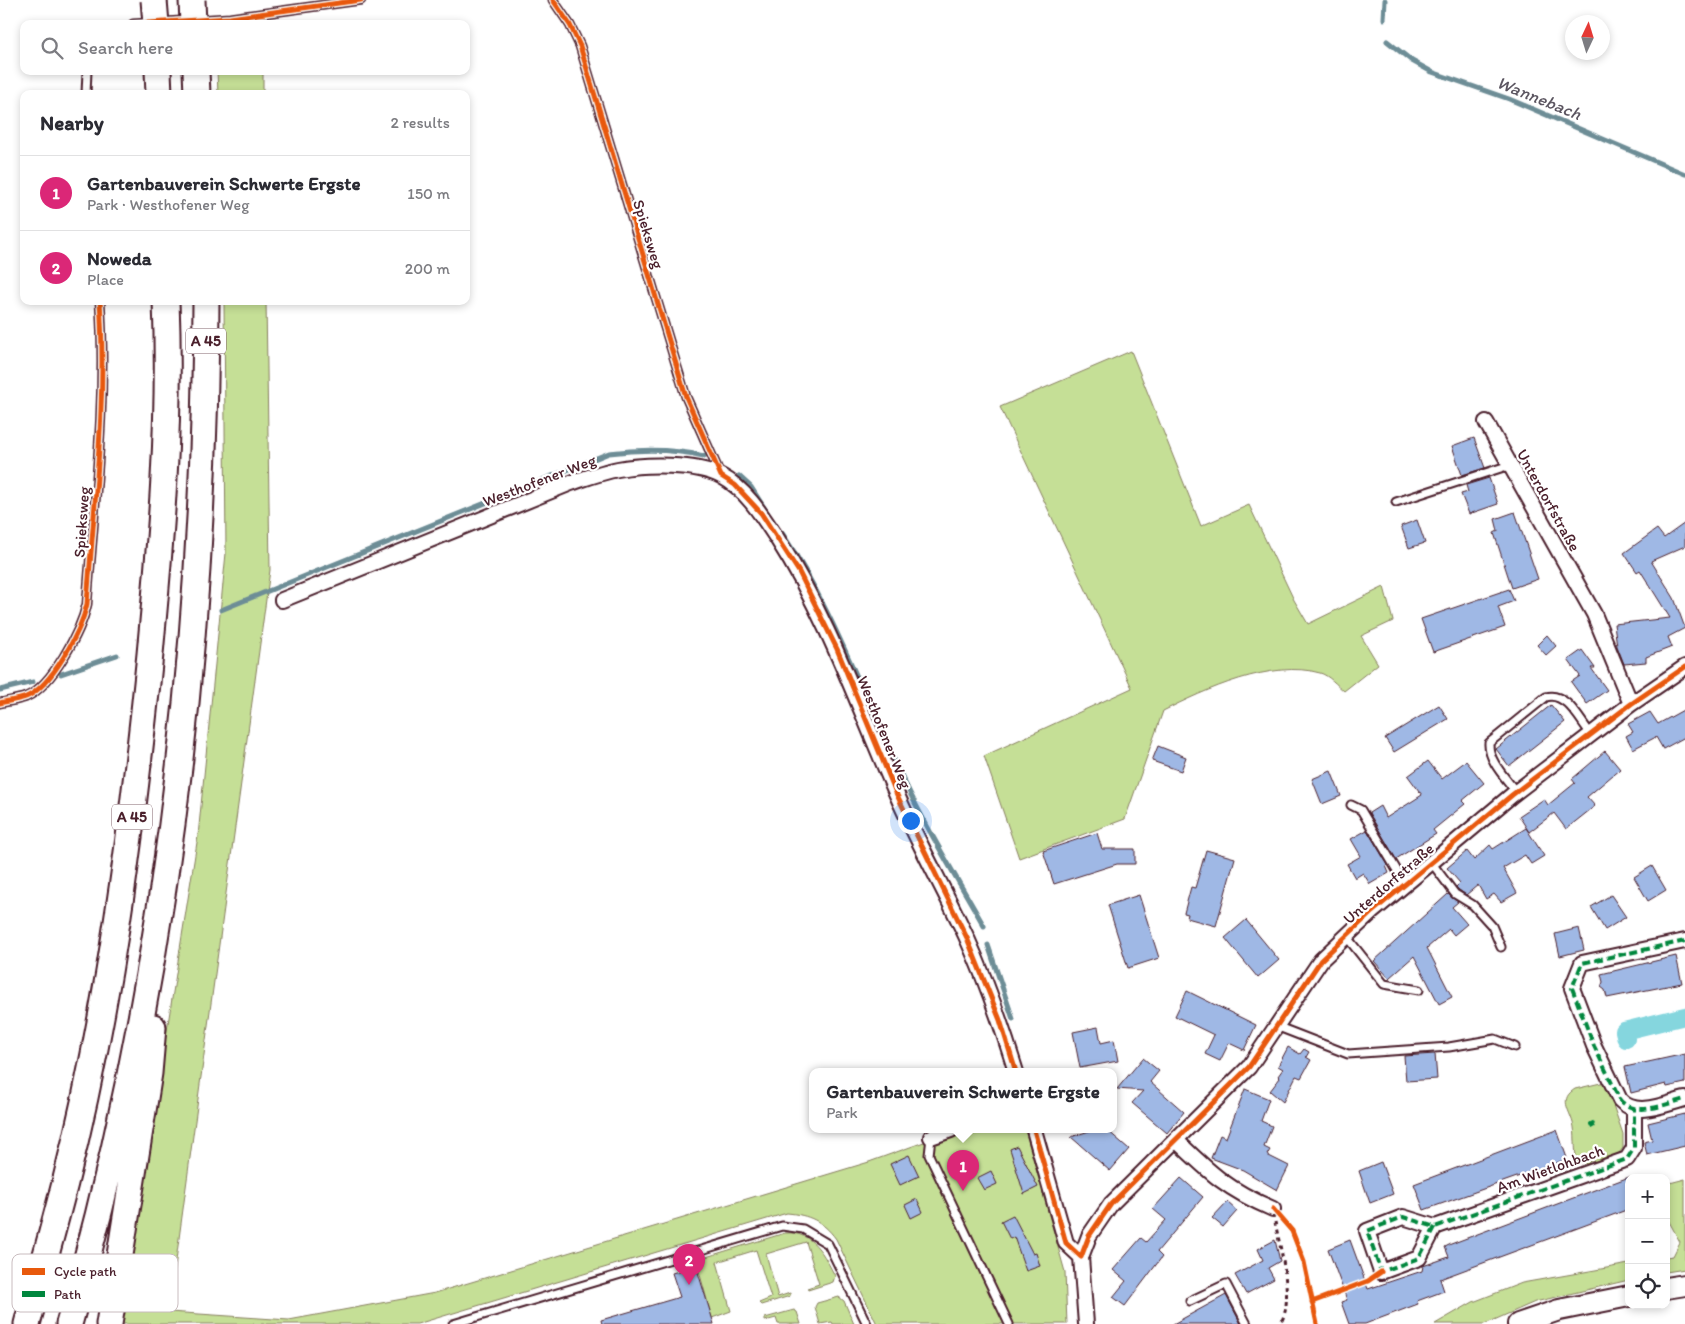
<!DOCTYPE html>
<html lang="en">
<head>
<meta charset="utf-8">
<style>
  :root { --surface:#fff; --page:#f7f7f7; --text:#2b2b33; --muted:#7c7c81; --line:#e1e1e2; --accent:#db2777 }
  body { margin:0; font-family:Itim,sans-serif; background:var(--page); color:var(--text) }
  .controls { position:absolute; right:15px; bottom:15px; display:grid; overflow:hidden; border-radius:10px; box-shadow:0 2px 8px #0003 }
  .controls button { width:45px; height:45px; display:grid; place-items:center; padding:0; border:0; border-bottom:1px solid var(--line); background:var(--surface); color:var(--text); font:25px sans-serif }
  .compass { position:absolute; left:1565px; top:15px; width:45px; height:45px; border-radius:50%; background:var(--surface); box-shadow:0 2px 8px #0003; rotate:4deg }
  .you { position:absolute; left:910px; top:820px; width:18px; height:18px; margin:-12px; border:4px solid #fff; border-radius:50%; background:#1a73e8; box-shadow:0 0 0 8px #1a73e833 }
  .badge { display:grid; place-items:center; width:32px; height:32px; border-radius:50%; background:var(--accent); color:#fff; font-size:16px; font-weight:700 }
  .pin { position:absolute; translate:-50% -41px; filter:drop-shadow(0 1px 2px #0008) }
  .pin::after { content:''; position:absolute; top:26px; width:18px; height:15px; background:inherit; clip-path:polygon(0 0,100% 0,50% 100%) }
  .popup { position:absolute; left:809px; top:1068px; width:308px; height:65px; box-sizing:border-box; display:grid; place-content:center; border-radius:10px; background:var(--surface); filter:drop-shadow(0 1px 4px #0005); font-size:16px; white-space:nowrap; color:var(--muted) }
  .popup b { font-size:19px; color:var(--text) }
  .popup::after { content:''; position:absolute; left:50%; top:100%; margin-left:-10px; border:10px solid transparent; border-top-color:var(--surface) }
  .list { margin:0; padding:0; list-style:none }
  h2 { display:flex; justify-content:space-between; align-items:center; height:65px; margin:0; padding:0 20px; font-size:21px }
  h2 small { font-size:16px; font-weight:400; color:var(--muted) }
  .list li { display:grid; grid-template-columns:32px 1fr auto; gap:15px; align-items:center; box-sizing:border-box; height:75px; padding:0 20px; border-top:1px solid var(--line) }
  .list b { display:block; font-size:19px; white-space:nowrap }
  .list p { margin:0; font-size:16px; white-space:nowrap; color:var(--muted) }
  .list em { font-size:16px; font-style:normal; color:var(--muted) }
  .icon { flex:none; width:28px; height:28px; fill:none; stroke:currentColor; stroke-width:2; stroke-linecap:round; stroke-linejoin:round }
  .map { position:relative; flex:none; width:1685px; height:1324px; overflow:hidden }
  .search { position:absolute; background:var(--surface); box-shadow:0 2px 8px #0003; left:20px; top:20px; width:450px; height:55px; display:flex; align-items:center; gap:12px; box-sizing:border-box; padding:0 18px; border-radius:10px; color:var(--muted); font-size:19px }
  .panel { position:absolute; background:var(--surface); box-shadow:0 2px 8px #0003; left:20px; top:90px; width:450px; height:215px; border-radius:10px }
  .map>svg:first-child { display:block }
  .green { fill:#c5df96; stroke:#887f60 }
  .lines { fill:none; stroke-linecap:round; stroke-linejoin:round }
  .stream { stroke:#6d8d96; stroke-width:5 }
  .canal { stroke:#85d6de; stroke-width:18 }
  .building { fill:#9fb8e5; stroke:#4a1f2b }
  .service-casing { stroke:#4a1f2b; stroke-width:11 }
  .minor-casing { stroke:#4a1f2b; stroke-width:18 }
  .secondary-casing { stroke:#4a1f2b; stroke-width:24 }
  .motorway-casing { stroke:#4a1f2b; stroke-width:29 }
  .path { stroke:#4a1f2b; stroke-width:3; stroke-dasharray:4 4; stroke-linecap:butt }
  .service { stroke:#fff; stroke-width:7 }
  .minor { stroke:#fff; stroke-width:14 }
  .secondary { stroke:#fff; stroke-width:20 }
  .motorway { stroke:#fff; stroke-width:25 }
  .motorway-bridge-casing { stroke:#4a1f2b; stroke-width:29; stroke-linecap:butt }
  .motorway-bridge { stroke:#fff; stroke-width:25 }
  .quiet { stroke:#00873e; stroke-width:4; stroke-dasharray:8 4; stroke-linecap:butt }
  .cycleway-casing { stroke:#fff; stroke-width:8 }
  .cycleway { stroke:#e8590c; stroke-width:5 }
  .labels { text-anchor:middle; stroke-width:4.5; stroke-linejoin:round; paint-order:stroke }
  .shield { fill:#fff; stroke:#80626b; stroke-width:1 }
  .shield-label { font-size:15px; font-weight:bold; fill:#4a1f2b }
  .street-label { font-size:16px; fill:#4a1f2b; stroke:#fff }
  .water-label { font-size:18px; font-style:italic; fill:#5c5661; stroke:#fff }
  .key { fill:#fff; stroke:#c9bcbf; stroke-width:1 }
  .key-label { font-size:14px; fill:#4a1f2b }
</style>
</head>
<body>
<div class="map">
<svg width="1685" height="1324" viewBox="0 0 1685 1324">
  <rect width="100%" height="100%" fill="#fff"/>
  <filter id="ink" filterUnits="userSpaceOnUse"><feTurbulence type="fractalNoise" baseFrequency=".02" numOctaves="2"/><feDisplacementMap in="SourceGraphic" scale="10" xChannelSelector="R" yChannelSelector="G"/><feConvolveMatrix kernelMatrix="1 2 1 2 8 2 1 2 1" color-interpolation-filters="sRGB"/></filter>
  <g filter="url(#ink)">
    <path class="green" d="M217,71H263V94H218Z
      M224,301H266L270,570L169,1312L289,1320L435,1293L869,1162L957,1130H1025L1065,1272L1067,1324H877L836,1239C823,1221 809,1215 787,1213L417,1324H120L198,836L226,553Z
      M1131,351L1201,526L1249,505L1294,600L1308,624L1384,587L1393,621L1361,636L1378,664L1344,691C1337,685 1328,675 1320,673C1272,659 1205,690 1163,711L1125,819L1019,858L984,756L1132,688L1000,407Z
      M1605,1082L1623,1134V1148C1616,1159 1604,1162 1591,1161L1587,1164L1577,1162C1574,1150 1576,1132 1573,1123C1569,1109 1559,1099 1575,1089Z
      M1685,1179V1269L1666,1272V1257L1673,1256L1680,1242L1666,1216V1184Z
      M785,1233C813,1231 824,1255 835,1276L833,1282L808,1290L807,1288L819,1284L806,1242L766,1254L778,1297L790,1293V1296L761,1305L759,1303L771,1298L756,1250L717,1262L731,1311L712,1318L696,1260Z
      M1629,1264V1280L1535,1302L1485,1324H1435L1473,1302L1522,1283Z
      M839,1297L844,1301L854,1324H833L832,1322L820,1324L815,1307L817,1303Z
      M794,1310L797,1312L801,1324H778L776,1318L765,1321V1318Z"/>
    <g class="lines">
      <path class="stream" d="M1384,19L1385,0
        M1387,41L1412,61L1432,72L1509,99L1685,174
        M739,476L751,487L767,512
        M782,533C838,617 869,714 915,803C936,845 961,885 984,926
        M221,610L609,453C640,449 674,449 704,456
        M61,674L117,655
        M0,690L33,682
        M988,945L1013,1019"/>
      <path class="canal" d="M1626,1039L1624,1031L1685,1016"/>
    </g>
    <path class="building" d="M1474,438L1485,468L1462,475L1452,446Z
      M1489,478L1498,504L1469,514L1461,494L1468,492L1466,485Z
      M1515,512L1538,579L1512,588L1494,533L1498,531L1495,519Z
      M1417,520L1425,543L1409,548L1401,526Z
      M1685,523V546L1651,561L1674,598L1685,628L1668,637L1672,647L1646,657V662L1624,664L1617,646L1614,624L1670,618L1640,570L1637,572L1624,553L1657,529L1664,538Z
      M1509,589L1514,601L1498,607L1505,627L1433,652L1421,619Z
      M1547,635L1556,646L1546,655L1537,645Z
      M1582,650L1595,668H1591L1607,690L1587,704L1571,682L1580,676L1568,660Z
      M1439,705L1448,719L1394,752L1385,738Z
      M1551,705L1565,722L1509,766L1496,749Z
      M1685,709V737L1663,749L1656,737L1633,749L1626,736L1633,732L1628,724L1650,712L1658,724Z
      M1158,746L1186,757L1181,771L1152,761Z
      M1605,751L1620,769L1587,797L1595,806L1566,829L1554,813L1529,832L1519,816L1544,799L1548,805L1575,783L1572,779Z
      M1428,761L1442,779L1466,761L1484,783L1462,801L1465,804L1433,830L1436,834L1396,859L1369,813L1380,806L1386,818L1422,795L1408,776Z
      M1331,771L1341,796L1322,804L1312,779Z
      M1526,828L1544,856L1531,864L1525,855L1503,868L1517,893L1501,902L1494,894L1486,899L1478,885L1466,895L1459,890L1456,887L1460,883L1447,868L1467,851L1474,860L1490,845L1493,849Z
      M1367,830L1388,865L1386,866L1389,873L1370,884L1363,873L1355,878L1347,864L1361,856L1351,839Z
      M1097,833L1102,849H1135V864H1117L1054,884L1043,851Z
      M1206,850L1235,858L1216,926L1187,918L1188,914L1184,913L1191,887L1195,888Z
      M1652,866L1666,890L1648,901L1634,877Z
      M1448,894L1458,902L1452,907L1467,924L1454,935L1449,929L1427,948L1452,997L1439,1004L1414,956L1389,978L1374,961Z
      M1139,895L1159,958L1128,968L1108,905Z
      M1611,895L1626,917L1605,930L1591,907Z
      M1246,920L1279,960L1258,978L1225,938Z
      M1579,928L1584,950L1560,956L1555,934Z
      M1676,956L1682,983L1607,998L1605,990L1601,987L1603,982L1601,974Z
      M1187,991L1256,1025L1244,1050L1229,1043L1220,1061L1205,1054L1214,1035L1175,1016Z
      M1098,1027L1101,1043L1114,1040L1118,1061L1080,1068L1073,1032Z
      M1288,1047L1300,1054L1304,1049L1309,1052L1306,1057L1311,1060L1301,1078L1296,1076L1283,1102L1270,1091L1280,1078L1278,1076L1283,1069L1278,1066Z
      M1435,1054L1437,1079L1406,1081L1404,1056Z
      M1685,1054V1083L1667,1087L1666,1084L1631,1093L1625,1067Z
      M1143,1058L1159,1071L1150,1082L1184,1112L1167,1133L1132,1103L1143,1091L1117,1089Z
      M1245,1089L1269,1099L1261,1121L1272,1126L1264,1147L1270,1150L1267,1155L1289,1166L1277,1190L1243,1170L1211,1158L1220,1135L1226,1138Z
      M1685,1114V1146L1647,1155L1644,1142L1652,1140L1648,1123Z
      M1092,1130H1107L1129,1149L1110,1171L1071,1137Z
      M1557,1130L1567,1158L1562,1161L1424,1210L1414,1184Z
      M1017,1146L1038,1187L1024,1194L1010,1149Z
      M909,1155L919,1176L900,1185L890,1164Z
      M1381,1162L1393,1194L1370,1203L1359,1171Z
      M991,1171L997,1184L984,1190L977,1178Z
      M1629,1177V1209L1440,1279L1444,1291L1417,1301L1418,1304L1365,1324H1349L1341,1302L1347,1300L1328,1249L1350,1240L1368,1289L1422,1271L1423,1266L1449,1257L1445,1247L1451,1244Z
      M1181,1178L1203,1197L1157,1252L1162,1257L1125,1306L1113,1297L1126,1281L1113,1270L1141,1238L1146,1242L1166,1220L1153,1209Z
      M917,1199L923,1212L911,1218L905,1205Z
      M1227,1202L1237,1211L1223,1227L1212,1218Z
      M1013,1215L1033,1254L1036,1253L1040,1266L1026,1271L1014,1237L1010,1239L1001,1221Z
      M1275,1240L1280,1261L1268,1268L1274,1279L1246,1294L1235,1275L1263,1260L1258,1249Z
      M696,1266L714,1324H602L601,1320L680,1297L672,1273Z
      M1226,1295L1241,1324H1173Z"/>
    <g class="lines">
      <defs>
        <path id="service" d="M553,0L570,25L580,46L686,397L720,474
          M133,24L230,18L361,0
          M86,94L87,71
          M1396,502L1510,465
          M0,703C8,701 18,700 26,697C52,686 81,631 87,604C94,504 107,402 100,301
          M1516,792C1506,778 1488,761 1489,743L1546,697C1566,691 1580,721 1591,734
          M1351,805L1361,810L1405,884
          M1431,862L1455,894L1473,905L1492,926L1501,947
          M1346,936L1384,984L1419,990
          M1276,1026L1348,1054L1449,1047L1495,1039L1515,1047
          M931,1137L929,1155L1009,1324
          M1190,1301L1226,1284L1247,1324
          M453,1324L782,1226L803,1229L828,1244L867,1324"/>
        <path id="minor" d="M1486,422L1594,614L1631,704
          M282,600L571,483C586,478 602,472 618,469C645,464 696,463 721,476C746,489 763,517 778,540C829,620 859,709 897,795C918,843 944,889 966,936C986,980 1002,1026 1016,1072
          M1685,941L1582,963L1572,988L1594,1046L1620,1100C1636,1118 1665,1104 1685,1099
          M1034,1130L1066,1243L1081,1257
          M931,1137L951,1130
          M1176,1140C1210,1173 1228,1190 1273,1209
          M1435,1227L1419,1258L1381,1272L1367,1231L1403,1217L1435,1227L1627,1159L1634,1148V1108
          M1086,1324L1081,1257L1089,1236L1111,1204L1249,1067L1321,960L1372,912L1512,795L1631,704L1685,667"/>
        <path id="secondary" d="M1666,1288L1685,1285
          M1518,1324L1559,1310L1629,1296"/>
        <path id="motorway" d="M158,71L159,94
          M196,71L197,94
          M27,1324C40,1277 53,1230 65,1183C109,1010 132,832 150,654C161,537 171,419 166,301
          M69,1324C164,993 205,645 206,301
          M109,1324L149,1073L153,1027"/>
      </defs>
      <use href="#service" class="service-casing"/>
      <use href="#minor" class="minor-casing"/>
      <use href="#secondary" class="secondary-casing"/>
      <use href="#motorway" class="motorway-casing"/>
      <path class="path" d="M1282,1219C1306,1246 1310,1289 1317,1324
        M1275,1222C1280,1247 1295,1302 1280,1324
        M1312,1302L1370,1279"/>
      <use href="#service" class="service"/>
      <use href="#minor" class="minor"/>
      <use href="#secondary" class="secondary"/>
      <use href="#motorway" class="motorway"/>
      <defs>
        <path id="motorway-bridge" d="M154,0L156,24
          M192,0L193,24"/>
      </defs>
      <use href="#motorway-bridge" class="motorway-bridge-casing"/>
      <use href="#motorway-bridge" class="motorway-bridge"/>
      <path class="quiet" d="M1685,941L1582,963L1572,988L1594,1046L1620,1100C1636,1118 1665,1104 1685,1099
        M1593,1128L1591,1124L1595,1122
        M1435,1227L1419,1258L1381,1272L1367,1231L1403,1217L1435,1227L1627,1159L1634,1148V1108"/>
      <defs>
        <path id="cycleway" d="M553,0L570,25L580,46L686,397L721,476L735,485L761,513L799,572L837,649L897,795L967,938L1000,1020L1016,1072
          M133,24L230,18L361,0
          M0,703C8,701 18,700 26,697C52,686 81,631 87,604C94,504 107,402 100,301
          M1034,1130L1066,1243L1081,1257L1089,1236L1111,1204L1249,1067L1321,960L1372,912L1512,795L1631,704L1685,667
          M1273,1209L1292,1231L1304,1262L1317,1324
          M1312,1302L1368,1281L1381,1272"/>
      </defs>
      <use href="#cycleway" class="cycleway-casing"/>
      <use href="#cycleway" class="cycleway"/>
    </g>
  </g>
  <g class="labels">
    <g class="shield">
      <rect x="186" y="328.5" width="40" height="25" rx="4"/>
      <rect x="112" y="804.5" width="40" height="25" rx="4"/>
    </g>
    <g class="shield-label">
      <text x="206" y="346">A 45</text>
      <text x="132" y="822">A 45</text>
    </g>
    <g class="street-label">
      <text transform="translate(649 234) rotate(73)" y="6">Spieksweg</text>
      <text transform="translate(539 480) rotate(-21)" y="6">Westhofener Weg</text>
      <text transform="translate(1549 500) rotate(61)" y="6">Unterdorfstraße</text>
      <text transform="translate(81 522) rotate(-86)" y="6">Spieksweg</text>
      <text transform="translate(885 732) rotate(68)" y="6">Westhofener Weg</text>
      <text transform="translate(1388 883) rotate(-41)" y="6">Unterdorfstraße</text>
      <text transform="translate(1550 1168) rotate(-20)" y="6">Am Wietlohbach</text>
    </g>
    <g class="water-label">
      <text transform="translate(1539 98) rotate(22)" y="6">Wannebach</text>
    </g>
  </g>
  <rect x="12" y="1254" width="166" height="58" rx="8" class="key"/>
  <rect x="22" y="1268" width="23" height="7" fill="#e8590c"/>
  <rect x="22" y="1291" width="23" height="6" fill="#00873e"/>
  <g class="key-label">
    <text x="54" y="1276">Cycle path</text>
    <text x="54" y="1299">Path</text>
  </g>
</svg>
<div class="controls">
<button>+</button>
<button>−</button>
<button><svg class="icon" aria-label="locate" viewBox="0 0 24 24"><circle cx="12" cy="12" r="6"/><path d="M12 2v4M12 18v4M2 12h4M18 12h4"/></svg></button>
</div>
<svg class="compass" viewBox="-18 -18 36 36"><path d="M0-13l5 13h-10z" fill="#e53935"/><path d="M0 13l5-13h-10z" fill="#7c7c81"/></svg>
<div class="you"></div>
<div class="pin badge" style="left:963px;top:1191px">1</div>
<div class="popup"><b>Gartenbauverein Schwerte Ergste</b>Park</div>
<div class="pin badge" style="left:689px;top:1285px">2</div>
<div class="search"><svg class="icon" aria-label="search" viewBox="0 0 24 24"><circle cx="10" cy="10" r="6"/><path d="M15 15l6 6"/></svg>Search here</div>
<section class="panel">
<h2>Nearby<small>2 results</small></h2>
<ul class="list">
<li><span class="badge">1</span><div><b>Gartenbauverein Schwerte Ergste</b><p>Park · Westhofener Weg</p></div><em>150 m</em></li>
<li><span class="badge">2</span><div><b>Noweda</b><p>Place</p></div><em>200 m</em></li>
</ul>
</section>
</div>
</body>
</html>
